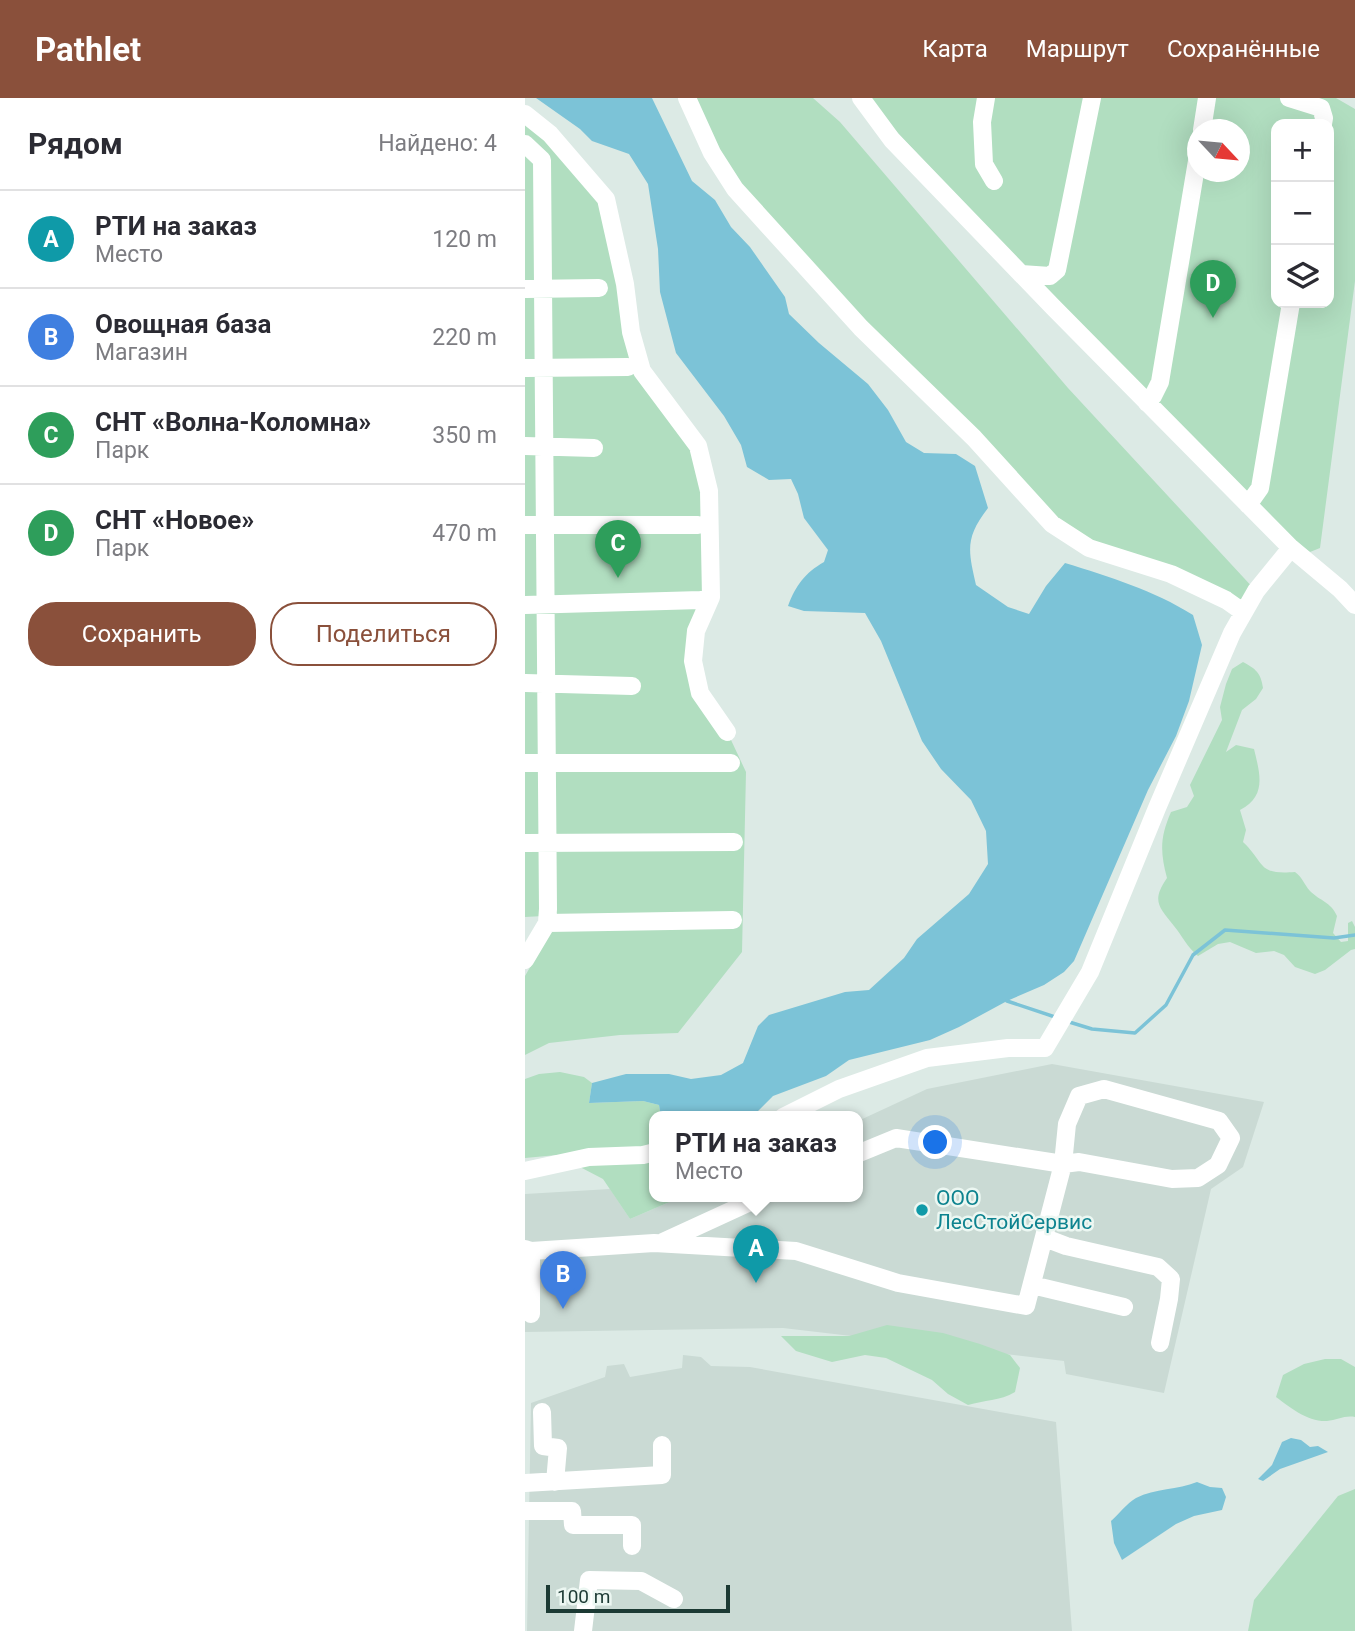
<!DOCTYPE html>
<html lang="ru">
<head>
<meta charset="utf-8">
<style>
  :root { --surface:#fff; --page:#f2f2f3; --text:#2b2b33; --muted:#7c7c81; --line:#e1e1e2; --accent:#8a503b }
  body { margin:0; font-family:Roboto,sans-serif; background:var(--page); color:var(--text) }
  .controls { position:absolute; right:21px; top:21px; display:grid; overflow:hidden; border-radius:14px; box-shadow:0 7px 28px #0002 }
  .controls button { width:63px; height:63px; display:grid; place-items:center; padding:0; border:0; border-bottom:2px solid var(--line); background:var(--surface); color:var(--text); font:35px sans-serif }
  .compass { position:absolute; left:662px; top:21px; width:63px; height:63px; border-radius:50%; background:var(--surface); box-shadow:0 7px 28px #0002; rotate:116deg }
  .scale { position:absolute; left:21px; bottom:18px; width:184px; box-sizing:border-box; padding-left:7px; border:4px solid #1c3a34; border-top:0; font-size:19px; line-height:24px; white-space:nowrap; color:#1c3a34; -webkit-text-stroke:5px #ecf7f2; paint-order:stroke }
  .you { position:absolute; left:411px; top:1045px; width:24px; height:24px; margin:-18px; border:5px solid #fff; border-radius:50%; background:#1a73e8; box-shadow:0 0 0 10px #1a73e833 }
  .badge { display:grid; place-items:center; width:46px; height:46px; border-radius:50%; background:var(--accent); color:#fff; font-size:23px; font-weight:700 }
  .pin { position:absolute; translate:-50% -58px; filter:drop-shadow(0 2px 4px #0008) }
  .pin::after { content:''; position:absolute; top:37px; width:24px; height:21px; background:inherit; clip-path:polygon(0 0,100% 0,50% 100%) }
  .popup { position:absolute; left:124px; top:1013px; width:214px; height:91px; box-sizing:border-box; display:grid; place-content:center; border-radius:14px; background:var(--surface); filter:drop-shadow(0 2px 5px #0005); font-size:23px; white-space:nowrap; color:var(--muted) }
  .popup b { font-size:26px; color:var(--text) }
  .popup::after { content:''; position:absolute; left:50%; top:100%; margin-left:-14px; border:14px solid transparent; border-top-color:var(--surface) }
  .list { margin:0; padding:0; list-style:none }
  h2 { display:flex; justify-content:space-between; align-items:center; height:91px; margin:0; padding:0 28px; font-size:30px }
  h2 small { font-size:23px; font-weight:400; color:var(--muted) }
  .list li { display:grid; grid-template-columns:46px 1fr auto; gap:21px; align-items:center; box-sizing:border-box; height:98px; padding:0 28px; border-top:2px solid var(--line) }
  .list b { display:block; font-size:26px; white-space:nowrap }
  .list p { margin:0; font-size:23px; white-space:nowrap; color:var(--muted) }
  .list em { font-size:23px; font-style:normal; color:var(--muted) }
  .actions { display:flex; gap:14px; padding:21px 28px }
  .actions a { flex:1; padding:16px 0; border:2px solid var(--accent); border-radius:28px; text-align:center; font-size:24px; color:var(--accent) }
  .actions .main { background:var(--accent); color:#fff }
  .icon { flex:none; width:38px; height:38px; fill:none; stroke:currentColor; stroke-width:2; stroke-linecap:round; stroke-linejoin:round }
  .map { position:relative; flex:none; width:830px; height:1533px; overflow:hidden }
  header { display:flex; align-items:center; gap:42px; box-sizing:border-box; height:98px; padding:0 35px; background:var(--accent); color:#fff }
  header strong { font-size:33px }
  nav { display:flex; gap:38px; margin-inline-start:auto; font-size:24px }
  main { display:flex }
  aside { flex:1; background:var(--surface) }
  .map>svg:first-child { display:block }
  .built { fill:#cadad4 }
  .green { fill:#b1dec0; fill-rule:evenodd }
  .water { fill:#7cc3d7 }
  .lines { fill:none; stroke-linecap:round; stroke-linejoin:round }
  .stream { stroke:#7cc3d7; stroke-width:3.5 }
  .minor { stroke:#fff; stroke-width:18 }
  .culture-dot { fill:#0f9aa8; stroke:#ecf7f2; stroke-width:2.5 }
  .labels { text-anchor:middle; stroke-width:5; stroke-linejoin:round; paint-order:stroke }
  .culture-label { font-size:21px; fill:#0d838f; stroke:#ecf7f2; text-anchor:start }
</style>
</head>
<body>
<header>
<strong>Pathlet</strong>
<nav><a>Карта</a><a>Маршрут</a><a>Сохранённые</a></nav>
</header>
<main>
<aside>
<h2>Рядом<small>Найдено: 4</small></h2>
<ul class="list">
<li><span class="badge" style="background:#0f9aa8">A</span><div><b>РТИ на заказ</b><p>Место</p></div><em>120 m</em></li>
<li><span class="badge" style="background:#3f7fe0">B</span><div><b>Овощная база</b><p>Магазин</p></div><em>220 m</em></li>
<li><span class="badge" style="background:#2e9e5b">C</span><div><b>СНТ «Волна-Коломна»</b><p>Парк</p></div><em>350 m</em></li>
<li><span class="badge" style="background:#2e9e5b">D</span><div><b>СНТ «Новое»</b><p>Парк</p></div><em>470 m</em></li>
</ul>
<div class="actions"><a class="main">Сохранить</a><a>Поделиться</a></div>
</aside>
<div class="map">
<svg width="830" height="1533" viewBox="0 0 830 1533">
  <rect width="100%" height="100%" fill="#dceae5"/>
  <path class="built" d="M527,966L739,1004L718,1069L686,1091L639,1295L541,1276L539,1263L258,1230L0,1234V1096L85,1091L105,1121L156,1099H332L333,1023L402,991Z
    M158,1257L176,1259L186,1268L225,1269L531,1324L547,1533H2L6,1305L80,1279L82,1268L99,1266L105,1279L157,1270Z"/>
  <path class="green" d="M162,0H288L315,24L543,290L731,493L718,514L527,426L210,91Z
    M343,0H811L830,11V183L795,450L785,454L773,446L510,180L352,13ZM751,26H804V205H751ZM673,32H715V74H673Z
    M0,16L81,101L117,273L173,348L186,499L169,563L221,674L217,854L153,935L95,937L24,945L0,957V878L31,824L18,818L0,819Z
    M718,564C731,571 736,575 738,590L731,601L717,612L701,654L711,647L729,651C735,676 742,698 715,712L721,732L718,744C741,766 732,777 770,774C777,779 779,786 785,793C795,803 806,804 812,818L808,835L816,844L823,843V825L827,823L830,829V851L826,852L800,872L790,876L770,869L759,857L749,853L731,855L705,844L693,846L673,858C662,849 658,839 649,828C634,809 626,803 642,780C635,754 635,739 646,714L662,709L669,698L665,687L697,622L695,609L701,586L707,571Z
    M35,974L59,979L67,985L64,1005L118,1003L134,1007L136,1019H130V1099H156L105,1121L78,1081L32,1057L0,1060V981L14,976Z
    M362,1227L418,1235L455,1246L485,1257L495,1270L490,1294C475,1303 459,1302 443,1307L423,1296L407,1282L361,1260L340,1257L307,1264L271,1253L256,1238H324Z
    M800,1261H816L830,1269V1319C820,1317 812,1322 802,1323C783,1324 764,1309 751,1299L758,1277L779,1266Z
    M830,1391V1533H723L729,1502L813,1398Z"/>
  <path class="water" d="M11,0H127L167,83L190,102L206,129L225,149L260,199L264,216L294,245L343,286L363,312L381,344L399,355L431,356L450,368L463,410C440,440 443,452 451,487L483,509L504,516L521,488L540,465C585,479 628,492 668,517L677,547L664,603L651,638L623,692L549,863L539,874L519,887L482,903L434,929L405,942L324,962L301,978L248,998L227,1019H136L134,1007L118,1003L64,1005L67,985L101,976H144L166,981L196,977L218,965L233,928L244,917L320,894L344,892L379,860L392,841L444,796L463,766L461,733L446,702L416,671L397,643L356,543L340,515L279,513L263,508C271,487 280,475 299,464L303,452L279,420L273,396L266,381L244,382L222,369L216,347L199,318L151,255L135,194L133,151L123,86L104,56L67,43L55,31Z
    M766,1340L776,1342L785,1349L793,1348L803,1354L755,1371L738,1383L733,1381L747,1367L757,1344Z
    M672,1384L685,1389L697,1390L701,1399L697,1412L669,1418L651,1426L597,1462L589,1445L586,1423C594,1416 602,1405 611,1400C630,1390 653,1392 672,1384Z"/>
  <g class="lines">
    <path class="stream" d="M482,903L530,919
      M541,923L567,931L610,935L641,907L668,857L700,832L809,840L830,837"/>
    <path class="minor" d="M162,0L187,55L210,91L336,230L449,340L527,426L564,450L646,476L701,502L718,514
      M336,0L367,42L528,209L766,450L815,491L830,507
      M461,0L457,24L459,66L469,83
      M764,0L796,10L799,20L798,26
      M0,16L25,36L81,101L100,186L106,234L117,273L173,348L184,393L186,499L171,533L168,563L175,595L202,634
      M677,32L682,0
      M0,46L17,62L23,811L22,825L0,862
      M496,176L525,178L532,172L567,0
      M0,191L74,190
      M0,270L103,269
      M622,305L628,298L635,284L673,57
      M0,348L69,350
      M723,407L735,390L766,205
      M0,427H173
      M0,507L176,502L186,499
      M0,585L107,588
      M0,665H206
      M0,745L209,744
      M22,825L208,822
      M258,1019L314,991L402,960L483,950H520L565,874L632,710L707,535L731,493L766,450
      M0,1073L64,1059L118,1057L130,1054
      M520,1140L541,1148L633,1169L646,1181L644,1201L635,1245
      M138,1144L236,1099
      M0,1151L6,1153V1216
      M6,1153L129,1145L271,1153L373,1185L501,1208L538,1066L542,1026L554,998L579,991L694,1023L706,1040L693,1067L673,1080L647,1081L554,1064L538,1066L371,1040L332,1056
      M507,1187L599,1209
      M17,1314L18,1348L33,1350L30,1384
      M0,1385L137,1377V1347
      M0,1413H47L48,1427H107V1448
      M58,1533L64,1482L116,1483L149,1501"/>
  </g>
  <circle class="culture-dot" cx="397" cy="1112" r="7"/>
  <g class="labels">
    <g class="culture-label">
      <text x="411" y="1107">ООО<tspan x="411" dy="24">ЛесСтойСервис</tspan></text>
    </g>
  </g>
</svg>
<div class="controls">
<button>+</button>
<button>−</button>
<button><svg class="icon" aria-label="layers" viewBox="0 0 24 24"><path d="M12 4l9 5-9 5-9-5zM3 14l9 5 9-5"/></svg></button>
</div>
<svg class="compass" viewBox="-18 -18 36 36"><path d="M0-13l5 13h-10z" fill="#e53935"/><path d="M0 13l5-13h-10z" fill="#7c7c81"/></svg>
<div class="scale">100 m</div>
<div class="you"></div>
<div class="pin badge" style="left:231px;top:1185px;background:#0f9aa8">A</div>
<div class="popup"><b>РТИ на заказ</b>Место</div>
<div class="pin badge" style="left:38px;top:1211px;background:#3f7fe0">B</div>
<div class="pin badge" style="left:93px;top:480px;background:#2e9e5b">C</div>
<div class="pin badge" style="left:688px;top:220px;background:#2e9e5b">D</div>
</div>
</main>
</body>
</html>
